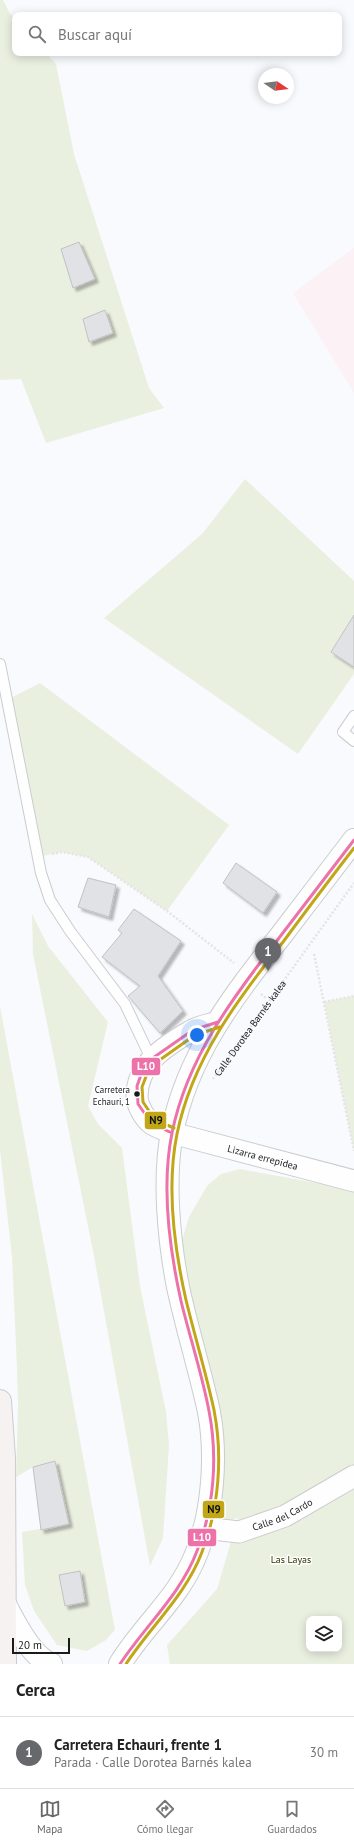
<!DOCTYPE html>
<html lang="es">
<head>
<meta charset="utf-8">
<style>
  :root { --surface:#fff; --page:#f6f6f6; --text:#222; --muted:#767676; --line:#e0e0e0; --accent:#67686b }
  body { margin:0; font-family:"PT Sans",sans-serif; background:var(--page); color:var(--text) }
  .controls { position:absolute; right:12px; bottom:12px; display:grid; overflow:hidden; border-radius:8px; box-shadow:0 2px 10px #0003 }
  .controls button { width:36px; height:36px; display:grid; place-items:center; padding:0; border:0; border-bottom:1px solid var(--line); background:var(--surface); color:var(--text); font:20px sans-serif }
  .compass { position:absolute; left:258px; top:68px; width:36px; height:36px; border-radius:50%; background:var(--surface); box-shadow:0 2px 10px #0003; rotate:103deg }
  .scale { position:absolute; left:12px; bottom:10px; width:58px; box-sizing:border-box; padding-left:4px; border:2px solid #191a1c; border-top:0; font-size:11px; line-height:14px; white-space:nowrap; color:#191a1c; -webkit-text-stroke:3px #fff; paint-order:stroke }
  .you { position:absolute; left:197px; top:1035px; width:14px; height:14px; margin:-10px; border:3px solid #fff; border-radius:50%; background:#1a73e8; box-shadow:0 0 0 6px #1a73e833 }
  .badge { display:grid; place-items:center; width:26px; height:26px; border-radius:50%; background:var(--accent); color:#fff; font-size:13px; font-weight:700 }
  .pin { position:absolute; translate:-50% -33px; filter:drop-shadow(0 1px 2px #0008) }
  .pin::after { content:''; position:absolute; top:21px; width:14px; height:12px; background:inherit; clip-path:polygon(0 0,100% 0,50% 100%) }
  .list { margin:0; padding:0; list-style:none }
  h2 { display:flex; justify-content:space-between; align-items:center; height:52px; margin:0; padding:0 16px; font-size:17px }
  h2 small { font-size:13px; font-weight:400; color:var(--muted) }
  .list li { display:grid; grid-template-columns:26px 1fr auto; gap:12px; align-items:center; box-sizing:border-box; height:72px; padding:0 16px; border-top:1px solid var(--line) }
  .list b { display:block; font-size:15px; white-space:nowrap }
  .list p { margin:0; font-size:13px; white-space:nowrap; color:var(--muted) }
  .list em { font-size:13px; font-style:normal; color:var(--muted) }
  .icon { flex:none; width:22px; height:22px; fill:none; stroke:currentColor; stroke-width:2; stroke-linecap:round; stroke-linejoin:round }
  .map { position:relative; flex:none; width:354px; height:1664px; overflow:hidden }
  .search { position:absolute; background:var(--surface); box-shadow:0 2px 10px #0003; left:12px; right:12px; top:12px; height:44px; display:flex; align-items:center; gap:10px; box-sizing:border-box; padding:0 14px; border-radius:8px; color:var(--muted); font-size:15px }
  .sheet { height:124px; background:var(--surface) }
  nav { display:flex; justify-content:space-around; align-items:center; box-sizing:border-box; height:56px; border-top:1px solid var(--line); background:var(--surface); font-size:11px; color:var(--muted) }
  nav a { display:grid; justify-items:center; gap:2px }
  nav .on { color:var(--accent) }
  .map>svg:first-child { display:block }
  .industrial { fill:#fcf1f5 }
  .green { fill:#eaf0e0; fill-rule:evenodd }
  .building { fill:#e1e2e5; stroke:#c0c1c3; filter:url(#shadow) }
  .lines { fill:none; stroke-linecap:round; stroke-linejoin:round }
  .service-casing { stroke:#caccce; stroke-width:12 }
  .minor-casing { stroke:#caccce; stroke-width:23 }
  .tertiary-casing { stroke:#caccce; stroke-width:24 }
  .secondary-casing { stroke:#caccce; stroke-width:24 }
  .path { stroke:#e4e4e5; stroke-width:2.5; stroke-dasharray:2 2; stroke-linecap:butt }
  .service { stroke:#fefeff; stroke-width:10 }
  .minor { stroke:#fefeff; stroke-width:21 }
  .tertiary { stroke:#fefeff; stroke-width:22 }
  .secondary { stroke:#f5f2f1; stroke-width:22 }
  .bus-1-casing { stroke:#fff; stroke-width:6 }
  .bus-2-casing { stroke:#fff; stroke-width:6 }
  .bus-1 { stroke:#ed72aa; stroke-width:3 }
  .bus-2 { stroke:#c1a718; stroke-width:3 }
  .bus-dot { fill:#191a1c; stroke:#fff; stroke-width:1.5 }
  .labels { text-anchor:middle; stroke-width:3; stroke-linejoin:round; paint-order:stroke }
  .bus-label { font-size:9px; fill:#191a1c; stroke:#fff; text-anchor:end }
  .street-label { font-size:10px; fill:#191a1c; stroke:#fff }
  .park-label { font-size:10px; fill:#2d3600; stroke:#fff }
  .line-badge { stroke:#fff; stroke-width:1.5 }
  .badge-label { font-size:11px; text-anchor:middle; font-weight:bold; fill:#fff }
  .pale-badge-label { font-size:11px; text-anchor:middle; font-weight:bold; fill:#111 }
</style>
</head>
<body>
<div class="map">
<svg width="354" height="1664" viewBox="0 0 354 1664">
  <defs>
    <filter id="shadow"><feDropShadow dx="3.5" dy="3.5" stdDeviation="1" flood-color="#0004"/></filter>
  </defs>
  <rect width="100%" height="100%" fill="#f8fafd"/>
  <path class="industrial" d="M354,248V393L293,293Z"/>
  <path class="green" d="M0,0H3L9,12L15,19V53H46L56,64L74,154L149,388L164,408L46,443L21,379L0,380Z
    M245,479L354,581V615L331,652L354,667V674L298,754L104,618L202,534Z
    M40,683L229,825L167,911L88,857L62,852L38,857L7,700Z
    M32,914L48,946L108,1022L88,1106L98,1124L122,1148L140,1286L166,1412L169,1445L163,1538L150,1566L94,1256L33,954Z
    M354,996V1151L324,1002Z
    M0,1006L115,1630L106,1640L87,1651L57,1645L34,1611L25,1585L22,1532L69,1524L55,1462L33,1467L16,1477L18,1406L17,1367L12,1257L0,1150Z
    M240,1169L354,1190V1664H170L167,1645L217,1589L238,1518L204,1528L209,1414L175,1263L189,1217L207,1186L221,1174ZM309,1619H339V1649H309Z"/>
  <path class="building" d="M79,242L95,279L73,288L61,249Z
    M105,310L113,333L89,342L83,319Z
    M354,615V667L331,652Z
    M236,863L277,892L263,913L223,883Z
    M88,878L116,885L109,917L78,907Z
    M134,909L181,941L158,976L183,1011L160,1033L128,996L140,986L102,957L122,933L118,930Z
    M55,1461L69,1524L41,1530L33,1467Z
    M80,1571L85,1602L65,1606L59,1575Z"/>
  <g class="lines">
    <defs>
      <path id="service" d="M0,664L41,873L50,900L70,931L125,1004L147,1050L150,1060
        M354,716L343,732L354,741"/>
      <g id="minor">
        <path id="s2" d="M218,1022C209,1025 199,1026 191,1031C165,1046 136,1064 137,1098C138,1107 145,1119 152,1124C158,1128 166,1130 172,1133L354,1181"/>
        <path id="s3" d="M204,1528L239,1532L285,1516L354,1476"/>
      </g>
      <path id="tertiary" d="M4,1602C13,1620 31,1657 51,1664
        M120,1664C145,1623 179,1599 197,1552C213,1511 217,1455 209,1412C200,1370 187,1329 178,1287C169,1241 163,1179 172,1133C187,1056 232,998 279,938C304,905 329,873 354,840"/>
      <path id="secondary" d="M0,1401L4,1458L5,1664"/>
    </defs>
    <use href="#service" class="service-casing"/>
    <use href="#minor" class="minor-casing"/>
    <use href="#tertiary" class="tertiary-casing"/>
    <use href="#secondary" class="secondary-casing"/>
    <g class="path">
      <path d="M52,854L62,852L88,857L167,911L234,963"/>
      <path d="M314,954L354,1151"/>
      <path d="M261,994L267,999"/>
      <path d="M324,1002L354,996"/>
      <path id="s1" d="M213,1079L354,883"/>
    </g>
    <use href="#service" class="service"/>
    <use href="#minor" class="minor"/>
    <use href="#tertiary" class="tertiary"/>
    <use href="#secondary" class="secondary"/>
    <defs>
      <path id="bus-1" d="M172,1133L152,1124L138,1104L137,1086L142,1072L150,1060L193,1030L218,1022
        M120,1664C145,1626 181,1594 197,1551C214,1508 218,1457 209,1411C202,1374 190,1338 181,1301C169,1247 161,1187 172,1133C187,1058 233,997 279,938C304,905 329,873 354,840"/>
      <path id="bus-2" d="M174,1128L155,1120L143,1102L142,1087L147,1074L154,1064L195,1035L220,1027
        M126,1664C151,1626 186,1595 202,1552C219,1508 223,1456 214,1410C206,1373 195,1337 186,1300C174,1247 166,1188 177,1134C192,1060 237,1000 283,942C306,911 330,879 354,848"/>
    </defs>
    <use href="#bus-1" class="bus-1-casing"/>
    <use href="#bus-2" class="bus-2-casing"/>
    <use href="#bus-1" class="bus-1"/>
    <use href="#bus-2" class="bus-2"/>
  </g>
  <circle class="bus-dot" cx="137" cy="1094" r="3.5"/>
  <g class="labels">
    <g class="bus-label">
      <text x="130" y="1093">Carretera<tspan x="130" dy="12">Echauri, 1</tspan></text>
    </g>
    <g class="street-label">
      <text dy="4" stroke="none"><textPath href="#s1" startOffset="63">Calle Dorotea Barnés kalea</textPath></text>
      <text dy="4" stroke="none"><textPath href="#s2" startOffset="266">Lizarra errepidea</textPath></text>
      <text dy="4" stroke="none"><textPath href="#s3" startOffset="82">Calle del Cardo</textPath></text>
    </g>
    <g class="park-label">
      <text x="291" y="1563">Las Layas</text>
    </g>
  </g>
  <g class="line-badge">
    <rect x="131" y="1057" width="30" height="19" rx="4" fill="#ed72aa"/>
    <rect x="144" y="1111" width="23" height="19" rx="4" fill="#c1a718"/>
    <rect x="202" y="1500" width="23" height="19" rx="4" fill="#c1a718"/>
    <rect x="187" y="1528" width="30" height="19" rx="4" fill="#ed72aa"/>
  </g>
  <g class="badge-label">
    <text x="146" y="1070">L10</text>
    <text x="202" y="1541">L10</text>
  </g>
  <g class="pale-badge-label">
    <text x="156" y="1124">N9</text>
    <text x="214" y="1513">N9</text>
  </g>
</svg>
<div class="controls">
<button><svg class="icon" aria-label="layers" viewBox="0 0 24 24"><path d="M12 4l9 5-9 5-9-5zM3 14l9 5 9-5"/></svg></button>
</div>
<svg class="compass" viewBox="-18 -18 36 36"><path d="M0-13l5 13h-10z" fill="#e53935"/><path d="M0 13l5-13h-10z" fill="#767676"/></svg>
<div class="scale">20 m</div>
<div class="you"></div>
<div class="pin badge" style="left:268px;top:971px">1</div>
<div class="search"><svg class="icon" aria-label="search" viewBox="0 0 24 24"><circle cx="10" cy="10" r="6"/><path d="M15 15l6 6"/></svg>Buscar aquí</div>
</div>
<section class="sheet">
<h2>Cerca<small></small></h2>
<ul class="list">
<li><span class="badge">1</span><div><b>Carretera Echauri, frente 1</b><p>Parada · Calle Dorotea Barnés kalea</p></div><em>30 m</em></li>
</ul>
</section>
<nav>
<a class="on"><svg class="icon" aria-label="map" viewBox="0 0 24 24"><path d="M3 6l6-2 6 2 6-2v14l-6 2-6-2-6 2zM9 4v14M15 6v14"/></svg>Mapa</a>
<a><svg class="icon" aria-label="directions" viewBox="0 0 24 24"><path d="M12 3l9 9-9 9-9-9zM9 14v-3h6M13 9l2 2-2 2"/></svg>Cómo llegar</a>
<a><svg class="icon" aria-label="saved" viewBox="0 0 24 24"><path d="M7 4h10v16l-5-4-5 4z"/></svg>Guardados</a>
</nav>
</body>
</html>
